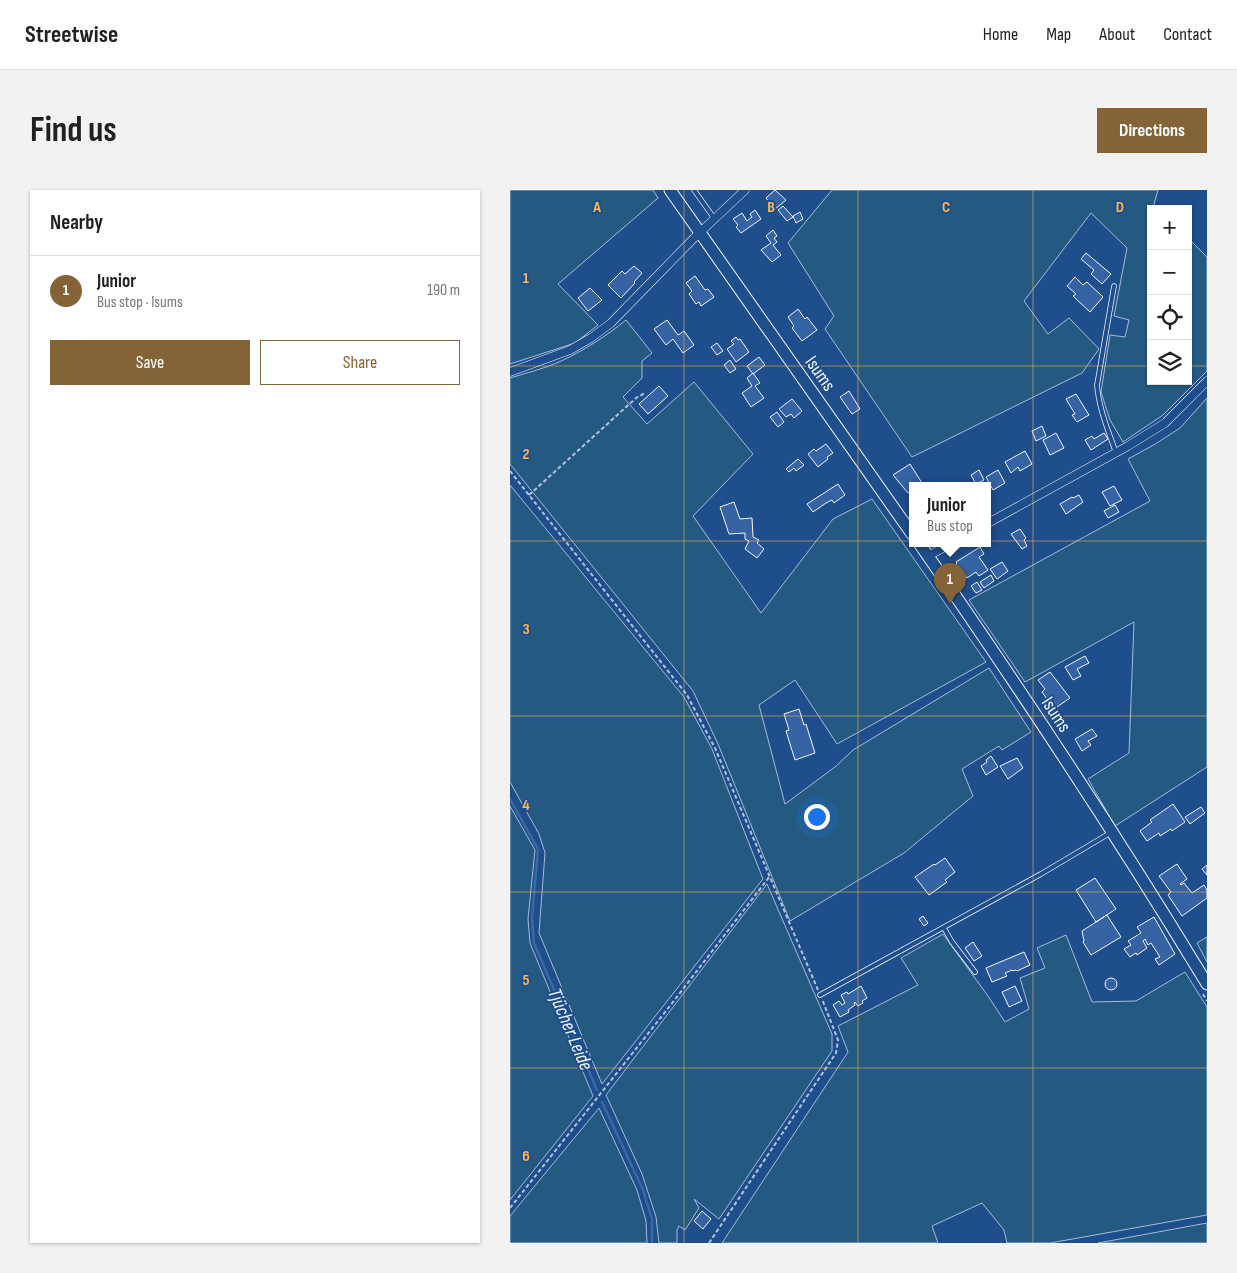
<!DOCTYPE html>
<html lang="en">
<head>
<meta charset="utf-8">
<style>
  :root { --surface:#fff; --page:#f2f2f2; --text:#202124; --muted:#757577; --line:#e0e0e0; --accent:#846436 }
  body { margin:0; font-family:"Sofia Sans Condensed",sans-serif; background:var(--page); color:var(--text) }
  .controls { position:absolute; right:15px; top:15px; display:grid; overflow:hidden; border-radius:0px; box-shadow:0 1px 4px #0004 }
  .controls button { width:45px; height:45px; display:grid; place-items:center; padding:0; border:0; border-bottom:1px solid var(--line); background:var(--surface); color:var(--text); font:25px sans-serif }
  .you { position:absolute; left:306px; top:626px; width:18px; height:18px; margin:-12px; border:4px solid #fff; border-radius:50%; background:#1a73e8; box-shadow:0 0 0 8px #1a73e833 }
  .badge { display:grid; place-items:center; width:32px; height:32px; border-radius:50%; background:var(--accent); color:#fff; font-size:16px; font-weight:700 }
  .pin { position:absolute; translate:-50% -41px; filter:drop-shadow(0 1px 2px #0008) }
  .pin::after { content:''; position:absolute; top:26px; width:18px; height:15px; background:inherit; clip-path:polygon(0 0,100% 0,50% 100%) }
  .popup { position:absolute; left:399px; top:292px; width:82px; height:65px; box-sizing:border-box; display:grid; place-content:center; border-radius:0px; background:var(--surface); filter:drop-shadow(0 1px 4px #0005); font-size:16px; white-space:nowrap; color:var(--muted) }
  .popup b { font-size:19px; color:var(--text) }
  .popup::after { content:''; position:absolute; left:50%; top:100%; margin-left:-10px; border:10px solid transparent; border-top-color:var(--surface) }
  .list { margin:0; padding:0; list-style:none }
  h2 { display:flex; justify-content:space-between; align-items:center; height:65px; margin:0; padding:0 20px; font-size:21px }
  h2 small { font-size:16px; font-weight:400; color:var(--muted) }
  .list li { display:grid; grid-template-columns:32px 1fr auto; gap:15px; align-items:center; box-sizing:border-box; height:70px; padding:0 20px; border-top:1px solid var(--line) }
  .list b { display:block; font-size:19px; white-space:nowrap }
  .list p { margin:0; font-size:16px; white-space:nowrap; color:var(--muted) }
  .list em { font-size:16px; font-style:normal; color:var(--muted) }
  .actions { display:flex; gap:10px; padding:15px 20px }
  .actions a { flex:1; padding:11px 0; border:1px solid var(--accent); border-radius:0px; text-align:center; font-size:18px; color:var(--accent) }
  .actions .main { background:var(--accent); color:#fff }
  .icon { flex:none; width:28px; height:28px; fill:none; stroke:currentColor; stroke-width:2; stroke-linecap:round; stroke-linejoin:round }
  .map { position:relative; flex:none; width:697px; height:1053px; overflow:hidden; border-radius:0px }
  header { display:flex; align-items:center; gap:30px; box-sizing:border-box; height:70px; padding:0 25px; background:var(--surface); border-bottom:1px solid var(--line) }
  header strong { font-size:24px }
  nav { display:flex; gap:28px; margin-inline-start:auto; font-size:18px }
  .intro { display:flex; align-items:center; justify-content:space-between; box-sizing:border-box; height:120px; padding:0 30px }
  h1 { margin:0; font-size:35px }
  .button { padding:12px 22px; border-radius:0px; background:var(--accent); color:#fff; font-size:18px; font-weight:700 }
  main { display:flex; gap:30px; padding:0 30px }
  aside { flex:1; background:var(--surface); border-radius:0px; box-shadow:0 1px 4px #0004 }
  .map>svg:first-child { display:block }
  .green { fill:#245a82; stroke:#a8bbd7 }
  .lines { fill:none; stroke-linecap:round; stroke-linejoin:round }
  .stream { stroke:#3b69a3; stroke-width:2.5 }
  .building { fill:#3563a3; stroke:#f2f6ff }
  .service-casing { stroke:#f2f6ff; stroke-width:5.5 }
  .minor-casing { stroke:#f2f6ff; stroke-width:9 }
  .secondary-casing { stroke:#f2f6ff; stroke-width:13 }
  .path { stroke:#b3c4dc; stroke-width:2; stroke-dasharray:4 2.5; stroke-linecap:butt }
  .service { stroke:#1f4e8c; stroke-width:4 }
  .minor { stroke:#1f4e8c; stroke-width:8 }
  .secondary { stroke:#1f4e8c; stroke-width:11 }
  .grid { fill:none; stroke:#ffb74d; stroke-width:1; stroke-opacity:0.55 }
  .labels { text-anchor:middle; stroke-width:4; stroke-linejoin:round; paint-order:stroke }
  .street-label { font-size:19px; fill:#f2f6ff; stroke:#1f4e8c }
  .water-label { font-size:20px; font-style:italic; fill:#f2f6ff; stroke:#1f4e8c }
  .grid-label { font-size:16px; text-anchor:middle; font-weight:bold; fill:#ffb74d; stroke:#1f4e8c; stroke-width:4; stroke-linejoin:round; paint-order:stroke }
</style>
</head>
<body>
<header>
<strong>Streetwise</strong>
<nav><a>Home</a><a>Map</a><a>About</a><a>Contact</a></nav>
</header>
<div class="intro"><h1>Find us</h1><a class="button">Directions</a></div>
<main>
<aside>
<h2>Nearby<small></small></h2>
<ul class="list">
<li><span class="badge">1</span><div><b>Junior</b><p>Bus stop · Isums</p></div><em>190 m</em></li>
</ul>
<div class="actions"><a class="main">Save</a><a>Share</a></div>
</aside>
<div class="map">
<svg width="697" height="1053" viewBox="0 0 697 1053">
  <rect width="100%" height="100%" fill="#1f4e8c"/>
  <path class="green" d="M0,0H143L148,8L48,94L88,135L65,153L0,174Z
    M322,0H648L644,14L649,19H641V191H678V48L697,67V181L653,225L613,252L600,230L591,202L600,145L615,147L619,130L604,126L617,58L581,23L514,111L538,144L559,128L589,159L572,183L402,267L315,139L324,126L278,53Z
    M116,130L142,163L132,171V188L113,207L137,234L184,192L243,264L183,326L251,423L323,329L362,309L476,472L327,554L285,490L249,515L275,614L325,577L343,560L479,478L521,542L492,560L489,556L452,579L463,606L394,663L280,731L208,554L183,501L0,274V188C16,183 33,179 49,172C73,161 95,147 116,130Z
    M697,208V577L605,636L578,589L619,563L624,432L515,492L459,410L640,311L618,269L647,253L670,238Z
    M0,295L174,507L202,559L253,689L92,894L29,743L35,663L29,644L0,592Z
    M0,616L25,660L18,729L20,753L83,906L0,1010Z
    M257,694L322,844V861L209,1029L184,1009L189,1018L175,1040L169,1036L167,1040V1053H149L146,1027L132,984L96,905Z
    M433,744L478,806L495,832L519,819L510,788L535,778L527,758L556,745L582,812L626,811L675,782L697,817V1025L540,1053H497L494,1040L472,1013L422,1036L428,1053H212L338,862L328,836L408,795L391,768Z
    M697,747V772L687,753Z
    M89,918L127,1000L136,1031L137,1053H0V1026Z
    M697,1033V1053H588Z"/>
  <g class="lines">
    <path class="stream" d="M0,609L28,659L22,728L24,753L87,900
      M92,912L133,1000L142,1029V1053"/>
  </g>
  <path class="building" d="M265,0L276,10L265,19L256,8Z
    M273,16L283,27L277,31L268,20Z
    M245,20L251,29L231,43L226,37L228,35L223,29L232,23L237,31L242,27L240,24Z
    M290,22L293,29L286,33L283,26Z
    M263,40L267,46L264,48L267,52L263,55L271,65L262,72L251,60L261,53L256,46Z
    M576,63L601,84L592,94L581,84L584,80L571,69Z
    M124,76L132,83L124,92L125,93L111,108L98,95L112,81L115,84Z
    M185,86L195,100L198,99L204,107L191,116L189,112L186,114L179,104L182,101L176,93Z
    M565,87L573,95L577,92L593,107L580,122L563,106L566,104L557,96Z
    M80,98L92,110L78,121L68,108Z
    M288,119L295,129L297,127L307,140L292,151L282,138L284,136L278,127Z
    M157,130L168,145L174,141L184,155L173,163L163,149L156,155L144,139Z
    M226,147L228,150L230,149L239,162L226,172L217,159L224,154L221,151Z
    M207,153L213,161L207,165L201,157Z
    M249,167L255,175L243,184L237,176Z
    M220,170L226,179L220,183L214,175Z
    M243,183L250,193L245,196L254,208L241,217L232,203L242,196L237,188Z
    M149,196L158,206L138,224L129,214Z
    M339,201L350,219L342,224L330,207Z
    M566,204L579,225L567,232L562,225L565,224L556,209Z
    M282,209L292,221L284,228L281,224L276,227L269,219Z
    M267,222L274,232L268,237L260,227Z
    M532,236L536,246L526,251L522,241Z
    M546,243L554,258L540,265L533,250Z
    M594,243L598,249L581,260L575,250L582,246L584,249Z
    M316,254L323,263L317,267L318,269L308,277L298,264L304,259L306,261Z
    M515,261L522,274L510,281L508,277L501,283L495,272Z
    M288,269L294,275L286,281L284,278L279,282L276,279Z
    M400,274L412,293L409,295H402V300L398,303L383,285Z
    M469,280L474,290L466,294L461,285Z
    M488,280L495,293L483,300L476,287Z
    M328,294L335,305L324,313L322,310L316,313L303,322L297,314Z
    M604,296L612,310L600,316L592,302Z
    M569,305L573,312L556,324L550,314L562,307L563,308Z
    M224,312L230,329L242,328L243,347L249,350L247,353L254,359L247,368L235,359L239,351L235,349V343L219,344L210,317Z
    M605,315L609,322L598,328L594,321Z
    M510,339L516,348L514,350L517,356L512,359L501,344Z
    M470,357L474,364L469,367L478,380L469,386L466,382L457,388L451,379L449,380L446,374L447,373L446,372Z
    M492,372L498,381L487,389L480,379Z
    M481,385L484,391L474,398L470,392Z
    M467,392L472,400L466,403L461,396Z
    M575,466L579,473L567,479L571,486L563,490L555,477Z
    M540,482L560,508L544,519L532,502L535,499L528,490Z
    M289,519L294,535L296,534L305,563L285,570L276,541L279,540L274,524Z
    M582,539L587,546L578,551L581,555L572,561L565,549Z
    M481,566L488,577L476,585L471,576L477,572L476,570Z
    M507,568L513,578L498,589L490,576Z
    M663,614L675,632L662,641L661,639L650,646L649,643L637,651L630,641L642,632L640,630Z
    M691,617L695,623L680,634L675,627Z
    M435,668L445,682L435,690L437,692L419,705L405,687L424,674L425,675Z
    M667,674L677,689L670,694L671,695L674,693L682,703L694,695L697,700V708L672,726L658,705L661,702L649,686Z
    M697,675V685L692,679Z
    M585,688L606,719L586,732L566,700Z
    M597,725L611,747L581,765L573,752L574,751L572,741Z
    M413,726L418,733L414,736L409,729Z
    M644,727L665,764L649,775L645,769L650,767L641,753L638,755L635,749L633,751L637,758L627,765L626,763L620,767L614,759L621,755L618,751L631,743L627,737Z
    M463,752L472,766L464,771L455,758Z
    M514,762L520,775L507,781L506,780L503,781L502,780L495,783L497,786L482,792L476,778Z
    M595 794a6 6 0 1 1 12 0a6 6 0 1 1-12 0Z
    M351,796L357,808L352,811L353,813L348,816L345,812L344,813L345,815L338,820L339,822L330,827L323,815L329,811L332,815L335,813L331,805L337,802L338,804Z
    M505,796L512,811L499,817L492,802Z
    M192,1021L201,1029L193,1039L184,1031Z"/>
  <g class="lines">
    <defs>
      <path id="service" d="M184,0L204,28
        M604,96L587,195C589,219 598,240 606,263
        M434,738L442,752L465,782
        M310,805L531,684L600,643"/>
      <path id="minor" d="M0,182L60,160L81,148L101,133L184,48L235,0
        M478,333L618,256L655,233L697,191
        M418,366L442,353"/>
      <path id="secondary" d="M160,0L402,344
        M409,353C509,497 606,644 697,794"/>
    </defs>
    <use href="#service" class="service-casing"/>
    <use href="#minor" class="minor-casing"/>
    <use href="#secondary" class="secondary-casing"/>
    <path class="path" d="M0,281L177,505L205,558L308,800
      M19,305L126,208L135,203
      M693,804L697,811
      M0,1018L163,812L260,686
      M199,1053L326,863L328,850L312,809"/>
    <use href="#service" class="service"/>
    <use href="#minor" class="minor"/>
    <use href="#secondary" class="secondary"/>
  </g>
  <path class="grid" d="M174,0V1053M348,0V1053M523,0V1053M0,176H641M678,176H697M0,351H697M0,526H697M0,702H697M0,878H697"/>
  <g class="labels">
    <g class="street-label">
      <text transform="translate(311 183) rotate(55)" y="7">Isums</text>
      <text transform="translate(547 524) rotate(57)" y="7">Isums</text>
    </g>
    <g class="water-label">
      <text transform="translate(61 839) rotate(67)" y="7">Tjücher Leide</text>
    </g>
  </g>
  <g class="grid-label">
    <text x="87" y="22">A</text>
    <text x="261" y="22">B</text>
    <text x="436" y="22">C</text>
    <text x="610" y="22">D</text>
    <text x="16" y="93">1</text>
    <text x="16" y="269">2</text>
    <text x="16" y="444">3</text>
    <text x="16" y="620">4</text>
    <text x="16" y="795">5</text>
    <text x="16" y="971">6</text>
  </g>
</svg>
<div class="controls">
<button>+</button>
<button>−</button>
<button><svg class="icon" aria-label="locate" viewBox="0 0 24 24"><circle cx="12" cy="12" r="6"/><path d="M12 2v4M12 18v4M2 12h4M18 12h4"/></svg></button>
<button><svg class="icon" aria-label="layers" viewBox="0 0 24 24"><path d="M12 4l9 5-9 5-9-5zM3 14l9 5 9-5"/></svg></button>
</div>
<div class="you"></div>
<div class="pin badge" style="left:440px;top:414px">1</div>
<div class="popup"><b>Junior</b>Bus stop</div>
</div>
</main>
</body>
</html>
